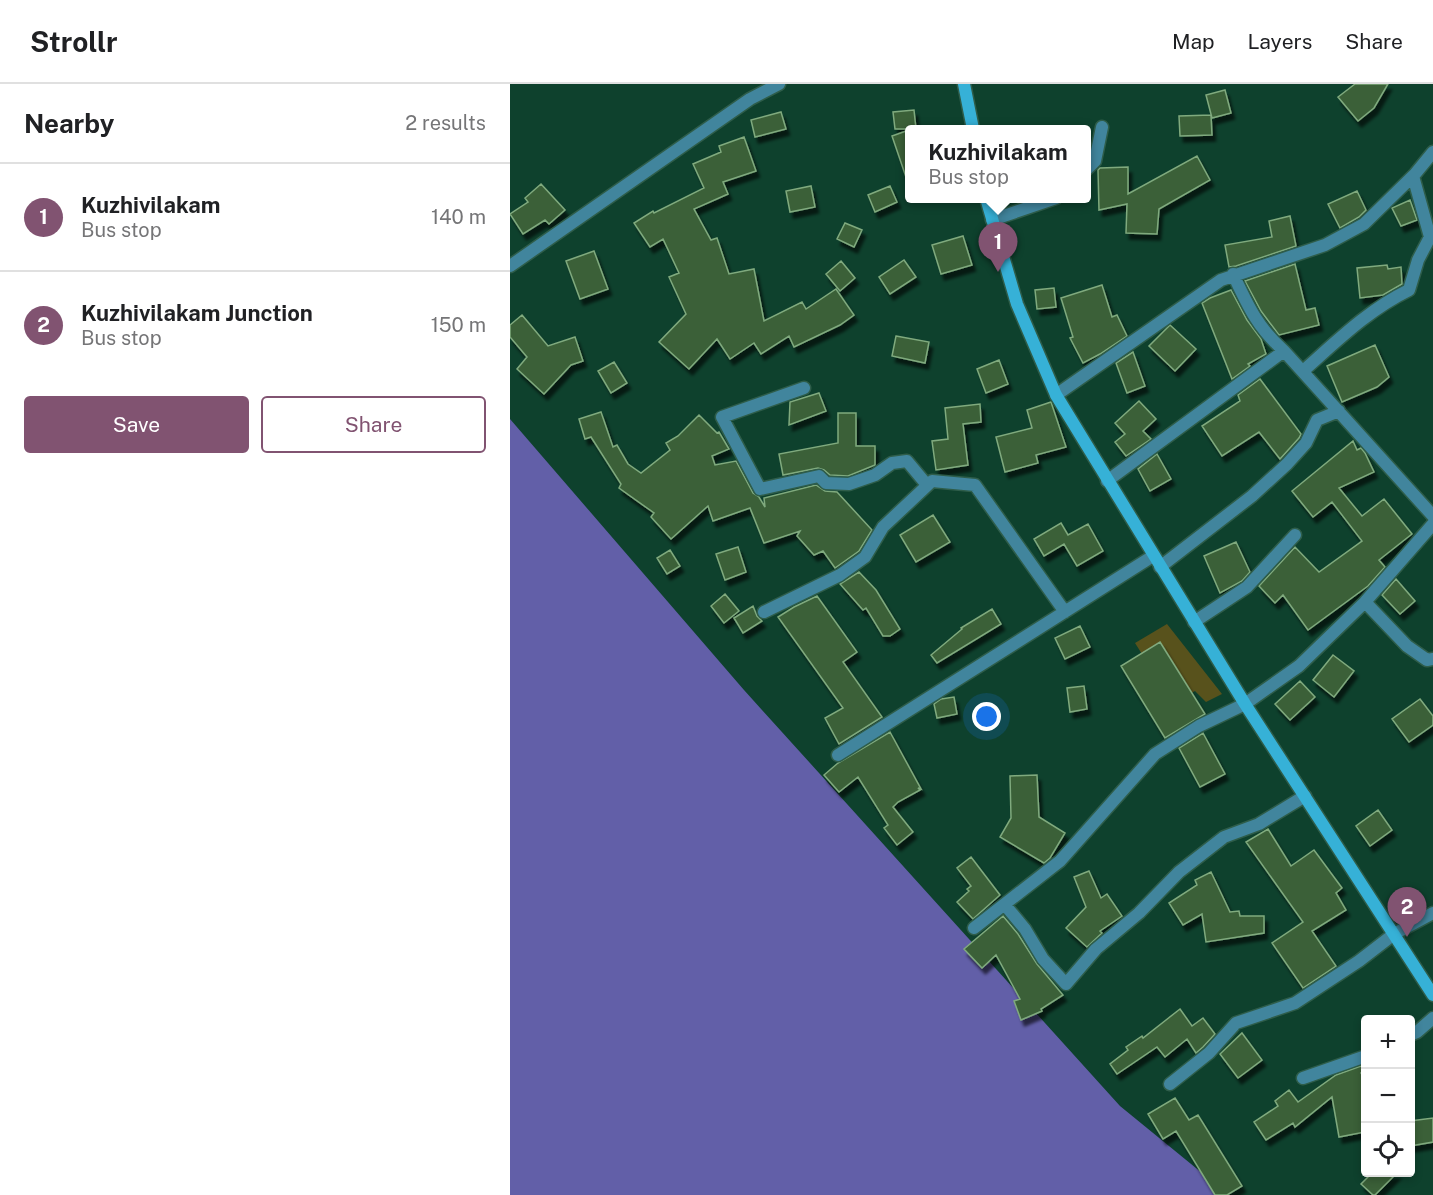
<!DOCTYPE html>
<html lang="en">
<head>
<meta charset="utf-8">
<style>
  :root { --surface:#fff; --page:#f2f2f2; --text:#202124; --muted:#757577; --line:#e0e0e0; --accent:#815371 }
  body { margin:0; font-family:"Public Sans",sans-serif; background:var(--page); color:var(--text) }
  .controls { position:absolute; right:18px; bottom:18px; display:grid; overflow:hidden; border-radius:6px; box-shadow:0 3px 9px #0003 }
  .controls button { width:54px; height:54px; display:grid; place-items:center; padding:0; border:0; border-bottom:2px solid var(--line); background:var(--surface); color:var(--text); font:30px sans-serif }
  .you { position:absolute; left:477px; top:633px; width:21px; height:21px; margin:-15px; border:4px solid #fff; border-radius:50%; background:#1a73e8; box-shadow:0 0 0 9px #1a73e833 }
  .badge { display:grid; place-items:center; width:39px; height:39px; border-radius:50%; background:var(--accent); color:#fff; font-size:20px; font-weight:700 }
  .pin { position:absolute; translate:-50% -50px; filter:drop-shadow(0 2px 3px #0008) }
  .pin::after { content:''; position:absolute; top:32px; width:21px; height:18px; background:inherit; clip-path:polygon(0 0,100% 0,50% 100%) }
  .popup { position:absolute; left:395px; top:41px; width:186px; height:78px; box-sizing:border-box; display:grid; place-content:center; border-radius:6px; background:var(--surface); filter:drop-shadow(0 2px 4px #0005); font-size:20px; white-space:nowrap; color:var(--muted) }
  .popup b { font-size:22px; color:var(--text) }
  .popup::after { content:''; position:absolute; left:50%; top:100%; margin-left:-12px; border:12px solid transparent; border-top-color:var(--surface) }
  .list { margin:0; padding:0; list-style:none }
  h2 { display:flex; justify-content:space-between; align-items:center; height:78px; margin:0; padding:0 24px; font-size:26px }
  h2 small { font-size:20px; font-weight:400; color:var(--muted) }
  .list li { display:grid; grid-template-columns:39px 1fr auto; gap:18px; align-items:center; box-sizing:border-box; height:108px; padding:0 24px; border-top:2px solid var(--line) }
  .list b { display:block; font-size:22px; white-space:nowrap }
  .list p { margin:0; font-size:20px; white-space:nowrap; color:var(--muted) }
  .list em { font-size:20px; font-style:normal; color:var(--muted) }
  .actions { display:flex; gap:12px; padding:18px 24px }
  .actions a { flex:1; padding:14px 0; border:2px solid var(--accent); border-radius:6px; text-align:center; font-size:21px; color:var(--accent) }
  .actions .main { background:var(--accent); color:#fff }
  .icon { flex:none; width:33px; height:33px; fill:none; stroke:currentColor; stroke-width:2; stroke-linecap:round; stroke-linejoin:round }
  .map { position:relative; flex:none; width:923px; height:1111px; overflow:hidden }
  header { display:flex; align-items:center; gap:36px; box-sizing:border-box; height:84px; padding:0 30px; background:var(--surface); border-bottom:2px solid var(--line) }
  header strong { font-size:28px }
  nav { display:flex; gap:33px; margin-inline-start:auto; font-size:21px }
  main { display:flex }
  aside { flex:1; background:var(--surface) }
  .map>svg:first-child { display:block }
  .green { fill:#58521c }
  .water { fill:#625fa8 }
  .building { fill:#3a6139; stroke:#80aa7e; stroke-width:1.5; filter:url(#shadow) }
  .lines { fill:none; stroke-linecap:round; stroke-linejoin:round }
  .street-casing { stroke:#2e5d4a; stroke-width:15 }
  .secondary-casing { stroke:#2e5d4a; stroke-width:15 }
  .street { stroke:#41859d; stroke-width:12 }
  .secondary { stroke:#36b1d7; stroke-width:12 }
</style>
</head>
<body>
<header>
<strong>Strollr</strong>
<nav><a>Map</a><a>Layers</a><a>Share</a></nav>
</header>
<main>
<aside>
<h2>Nearby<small>2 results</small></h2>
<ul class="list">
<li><span class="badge">1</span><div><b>Kuzhivilakam</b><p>Bus stop</p></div><em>140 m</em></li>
<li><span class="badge">2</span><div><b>Kuzhivilakam Junction</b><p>Bus stop</p></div><em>150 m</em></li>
</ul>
<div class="actions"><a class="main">Save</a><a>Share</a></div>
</aside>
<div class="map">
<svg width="923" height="1111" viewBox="0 0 923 1111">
  <defs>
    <filter id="shadow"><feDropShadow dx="3.5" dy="6" stdDeviation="1.5" flood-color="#0009"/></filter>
  </defs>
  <rect width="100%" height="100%" fill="#0e412d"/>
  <path class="green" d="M657,540L712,610L696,618L685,607L663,619L625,559Z"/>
  <path class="water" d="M0,335L234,606L610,1022L719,1111H0Z"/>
  <path class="building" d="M845,0H878L864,24L848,37L828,13Z
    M715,6L721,29L702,34L696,11Z
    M404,26L406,45H385L383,28Z
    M271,28L276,45L245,53L241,36Z
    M701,31L702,51L670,52L669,32Z
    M399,46V96H397L382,52Z
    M234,53L246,87L213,98L218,110L184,125L201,156L207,154L219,190L244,185L254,237L292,218L296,225L326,205L344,231L330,241L284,263L279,252L251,270L244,259L220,275L207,255L179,285L149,258L176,230L159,193L169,189L153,155L140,163L124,139L143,127L144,129L194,104L183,80L211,68L209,62Z
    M687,72L700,96L649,125L647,150L616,149L617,120L589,126L588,86L590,84L618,83V110Z
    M31,100L55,126L39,140L35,136L13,150L0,130L18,118L15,114Z
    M301,102L305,123L280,128L276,107Z
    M380,102L387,118L365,128L358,111Z
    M847,107L856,126L849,133L830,144L818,120Z
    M900,116L907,136L891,142L882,124Z
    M780,132L786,162L726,182L719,183L715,161L762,153L759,137Z
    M335,139L352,146L344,163L327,155Z
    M453,152L462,181L431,190L422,161Z
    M84,167L98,205L70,215L56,177Z
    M394,176L406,193L380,210L369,193Z
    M331,177L345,194L330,207L316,190Z
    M785,180L796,226L805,224L809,241L769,251L751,227L735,197Z
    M877,181L878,185L891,183L892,200L873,211L850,214L847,184Z
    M592,201L602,233L607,231L617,252L590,270L573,279L560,254L563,253L551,214Z
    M544,204L546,223L527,225L525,206Z
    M721,206L737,236L751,255L756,270L738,280L740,282L722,295L692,219L700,214Z
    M12,231L38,262L65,253L73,277L61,281L34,310L7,285L17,273L0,253V241Z
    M660,241L686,265L665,287L639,262Z
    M386,252L419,258L415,279L382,272Z
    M865,261L879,293L867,303L832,318L817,282Z
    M623,268L635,302L617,309L606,279Z
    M489,276L498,300L476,309L467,285Z
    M104,278L117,299L101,309L88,287Z
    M750,295L791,350L789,354L770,375L749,348L712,372L692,342L730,317L728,311Z
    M309,309L316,327L279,341L280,318Z
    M629,317L646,335L633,347L641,355L616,372L605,358L615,350L605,339Z
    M541,318L556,363L526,371L528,379L495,388L486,353L522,344L517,326Z
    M470,320L471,338L453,340L458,381L426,386L422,357L438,355L435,324Z
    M91,328L103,363L107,361L118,380L131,389L160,366L156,359L168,352L189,331L207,349L209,348L219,365L202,372L205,381L226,377L243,409L249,413L255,423L254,414L306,401L315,407L327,408L362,446L349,467L325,484L313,467L304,471L287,452L290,447L254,459L240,424L203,437L198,422L161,455L141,433L144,429L109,404L111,400L81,353L75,355L69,335Z
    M328,329H346V362H365V381L338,392L320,391L314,386L308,384L273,391L269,370L328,359Z
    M843,357L847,366L851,364L855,369L864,388L829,404L852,432L874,415L902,450L869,476L875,483L858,502L798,546L773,511L765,519L749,502L785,463L809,488L852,457L822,418L803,433L782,407Z
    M647,370L661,395L640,407L628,385Z
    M423,431L440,458L406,478L390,451Z
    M551,439L558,451L578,440L593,467L567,482L554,460L534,472L524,455Z
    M726,458L740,488L732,497L710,509L694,472Z
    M228,463L236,488L215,496L206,470Z
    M160,466L170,482L157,490L147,474Z
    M349,488L366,506L390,545L380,552H373L356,524L353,526L330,500Z
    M886,495L905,517L890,530L872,511Z
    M215,510L229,527L214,539L201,522Z
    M307,512L347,568L333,578L372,633L329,660L315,634L333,624L268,533L284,523Z
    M243,522L247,532L252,537L233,549L224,534Z
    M482,525L491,540L427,579L421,571L452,545L451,544Z
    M570,542L580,563L555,575L545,554Z
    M650,558L695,630L655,654L611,582Z
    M823,571L844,587L824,613L803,596Z
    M790,597L805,613L780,636L765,620Z
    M574,602L577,625L560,628L557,604Z
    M444,613L447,630L427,634L424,620L431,615Z
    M910,615L923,632V641L899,658L882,635Z
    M380,648L411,705L408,704L410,706L388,718L383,723L403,748L387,761L374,744L378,741L348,693L329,708L314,691L328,679Z
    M693,649L715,690L690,703L669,664Z
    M527,691L529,733L555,749L540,774L534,779L490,753L501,734L500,692Z
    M868,726L882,746L860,762L846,742Z
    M758,745L781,782L804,766L832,804L826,809L836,826L802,847L826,882L793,904L762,859L793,838L736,758Z
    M461,773L490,811L463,835L447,818L459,807L457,805L461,802L447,784Z
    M579,787L591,814L597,810L612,832L590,847L592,849L577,863L556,844L576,823L564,793Z
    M701,788L720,828L729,827L730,832H754V849L696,858L692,830L673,841L659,819L687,801L685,796Z
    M493,832L508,850L527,880L553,911L531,925L532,927L511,936L504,917L510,915L486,871L472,884L454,865Z
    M670,925L682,942L693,934L705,950L693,963L686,969L677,955L655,973L647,963L607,990L600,980L618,966L616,963L632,952L633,954Z
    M732,949L752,976L728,994L710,970Z
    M851,982L854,987L851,989L855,995V1048L829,1053L822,1013L785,1043L783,1039L756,1056L744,1038L768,1022L765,1017L779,1006L788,1018L826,991Z
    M665,1014L679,1036L688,1031L732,1102L717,1111H705L666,1047L653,1055L638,1030Z
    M923,1034V1058L900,1062V1037Z
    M862,1089H887L865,1111H863L851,1100Z"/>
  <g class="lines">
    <defs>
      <path id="street" d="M576,86L585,77L592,43
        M482,136L546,114
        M0,182L240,15L269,0
        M723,190C738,222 747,243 774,267L923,432
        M793,287C827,257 858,226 899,206L908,176L920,153L903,92
        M294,304L212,333L250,405L309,392L316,399L339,400L365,391L382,379L397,377L417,401
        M546,311L711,196L815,161L854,140L905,90L923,68
        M597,397L774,267
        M650,483L742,412L777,380L796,359L807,336L829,327
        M855,518L897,562L917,576L923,575
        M254,528L330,491L355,473L373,443L422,397L465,401L555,528
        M684,538L737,503L785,451
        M328,671L643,472
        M495,821L515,845L533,875L556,900L586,865L629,829L669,788L714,753L749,740L795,712
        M464,844L550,777L645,670L689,642L735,620L789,582L855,518L923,440
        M900,951L907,948L923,934
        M793,994L856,972
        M660,1000L699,969L726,939L785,919L849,877L884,850L923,829"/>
      <path id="secondary" d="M454,0L463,45
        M476,114L507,220L546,311L735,620L923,911"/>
    </defs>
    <use href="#street" class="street-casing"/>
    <use href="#secondary" class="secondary-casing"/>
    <use href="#street" class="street"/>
    <use href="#secondary" class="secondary"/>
  </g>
</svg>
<div class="controls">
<button>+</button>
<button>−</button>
<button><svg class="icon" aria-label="locate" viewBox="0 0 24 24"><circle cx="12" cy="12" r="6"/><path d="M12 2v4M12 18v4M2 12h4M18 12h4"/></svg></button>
</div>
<div class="you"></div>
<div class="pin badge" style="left:488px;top:188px">1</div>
<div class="popup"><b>Kuzhivilakam</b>Bus stop</div>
<div class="pin badge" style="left:897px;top:853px">2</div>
</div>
</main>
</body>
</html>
